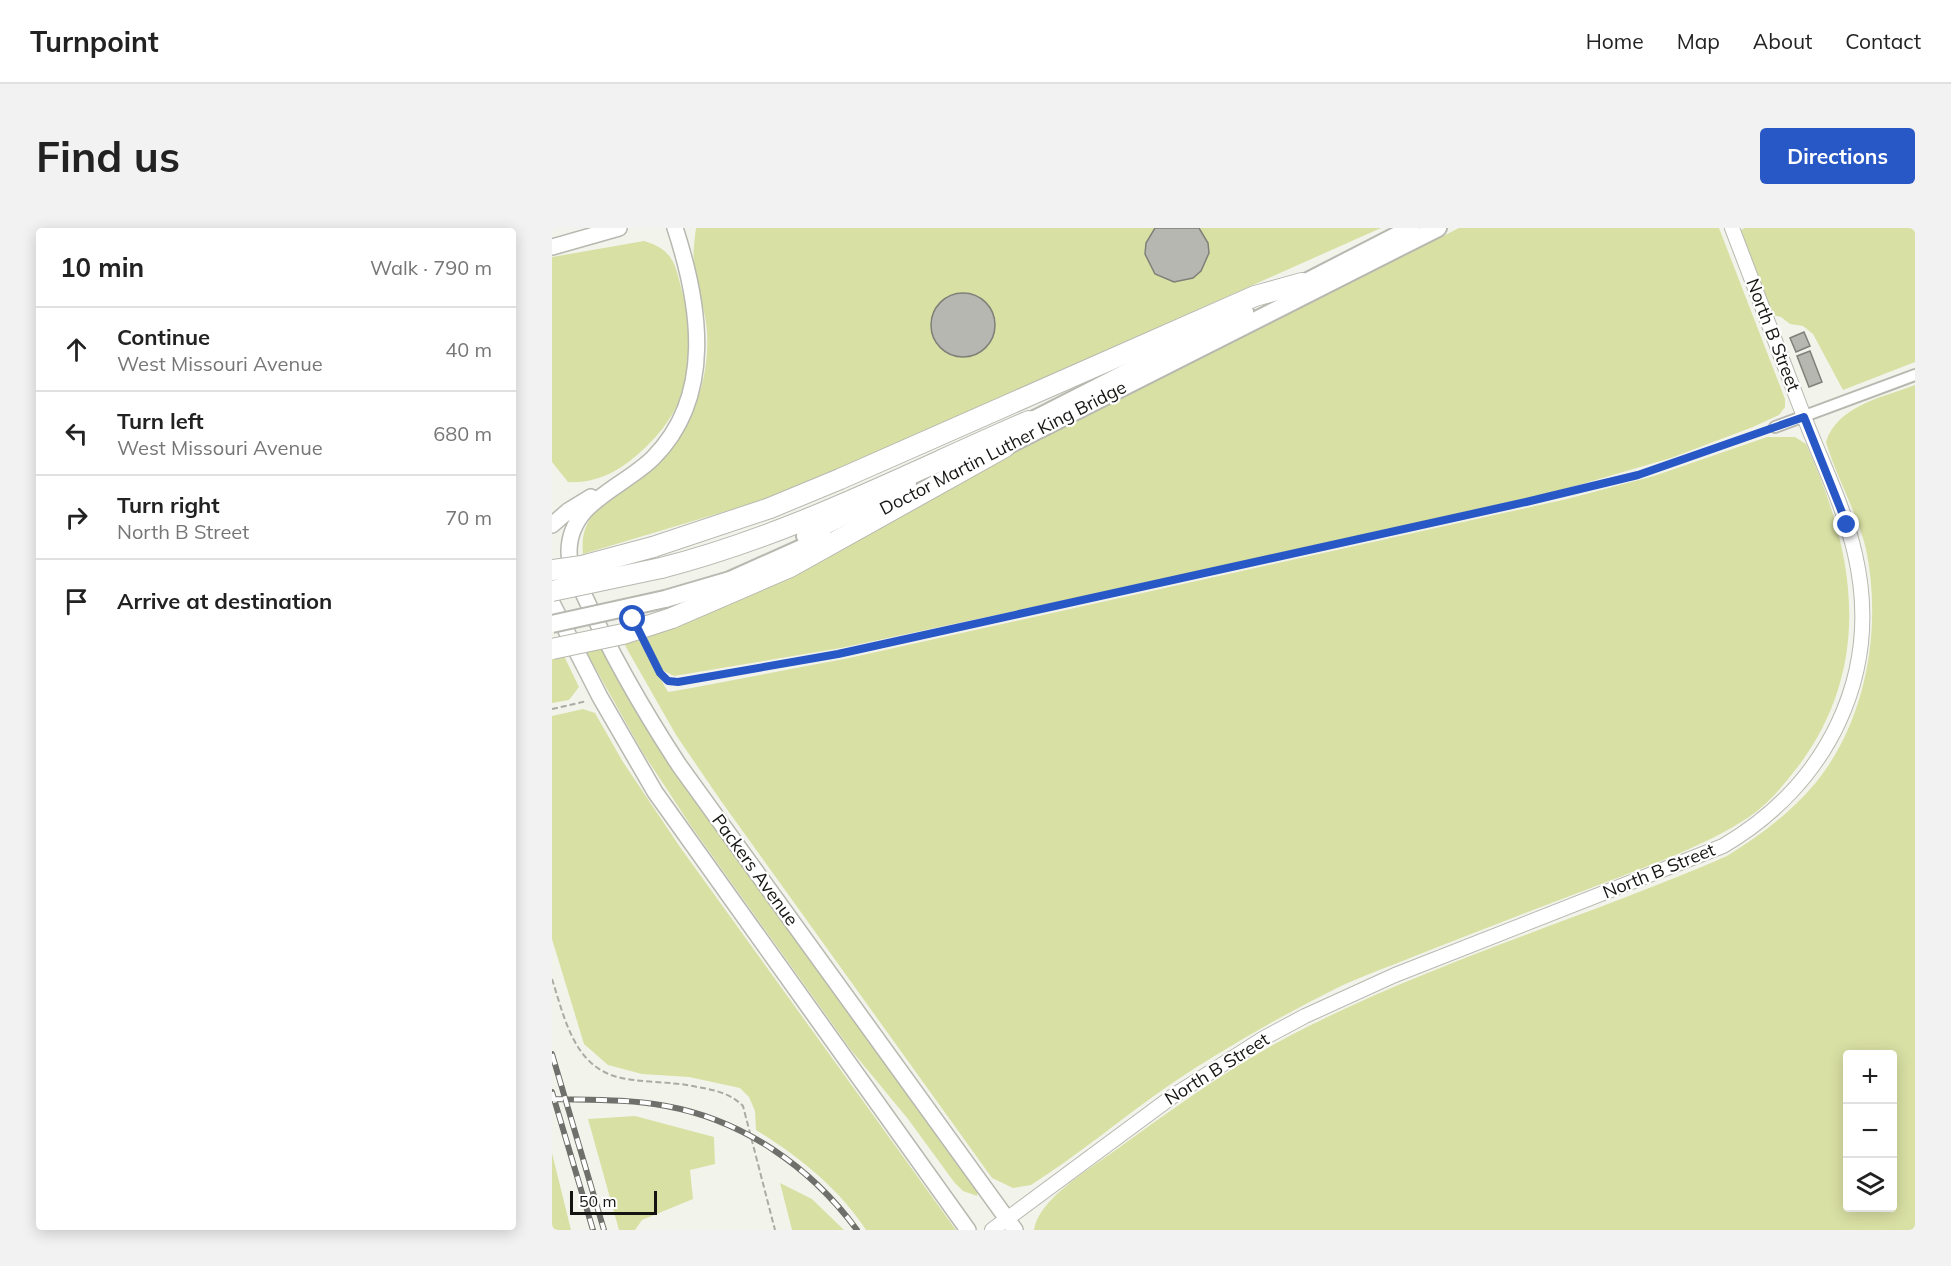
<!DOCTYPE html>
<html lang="en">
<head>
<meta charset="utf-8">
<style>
  :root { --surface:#fff; --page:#f2f2f2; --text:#222; --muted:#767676; --line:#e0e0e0; --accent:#2858c6 }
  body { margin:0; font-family:Mulish,sans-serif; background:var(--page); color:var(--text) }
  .controls { position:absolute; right:18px; bottom:18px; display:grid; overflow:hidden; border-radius:6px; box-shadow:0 3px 15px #0003 }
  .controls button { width:54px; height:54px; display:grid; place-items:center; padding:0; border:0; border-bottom:2px solid var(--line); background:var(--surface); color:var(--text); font:30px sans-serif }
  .scale { position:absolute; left:18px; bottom:15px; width:87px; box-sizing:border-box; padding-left:6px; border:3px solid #141412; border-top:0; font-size:16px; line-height:21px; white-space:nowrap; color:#141412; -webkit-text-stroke:4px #fff; paint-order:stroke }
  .stop { position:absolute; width:18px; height:18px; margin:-14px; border:4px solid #2858c6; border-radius:50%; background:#fff }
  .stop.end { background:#2858c6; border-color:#fff; box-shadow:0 2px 6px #0008 }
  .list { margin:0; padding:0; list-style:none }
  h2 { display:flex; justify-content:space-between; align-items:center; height:78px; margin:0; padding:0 24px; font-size:26px }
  h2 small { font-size:20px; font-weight:400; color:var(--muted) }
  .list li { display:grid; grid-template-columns:39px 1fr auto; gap:18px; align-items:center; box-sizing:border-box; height:84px; padding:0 24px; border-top:2px solid var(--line) }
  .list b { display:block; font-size:22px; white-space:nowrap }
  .list p { margin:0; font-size:20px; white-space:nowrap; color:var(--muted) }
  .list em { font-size:20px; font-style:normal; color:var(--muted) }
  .icon { flex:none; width:33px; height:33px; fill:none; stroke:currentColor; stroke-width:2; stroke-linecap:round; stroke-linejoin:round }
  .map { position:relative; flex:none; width:1363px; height:1002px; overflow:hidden; border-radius:6px }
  header { display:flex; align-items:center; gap:36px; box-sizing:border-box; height:84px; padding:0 30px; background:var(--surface); border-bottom:2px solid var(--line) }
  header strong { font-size:28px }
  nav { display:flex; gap:33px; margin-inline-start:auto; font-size:21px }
  .intro { display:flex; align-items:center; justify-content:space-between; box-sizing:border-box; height:144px; padding:0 36px }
  h1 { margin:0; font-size:42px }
  .button { padding:15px 27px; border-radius:6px; background:var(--accent); color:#fff; font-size:21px; font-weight:700 }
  main { display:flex; gap:36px; padding:0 36px }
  aside { flex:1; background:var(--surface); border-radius:6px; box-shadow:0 3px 15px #0003 }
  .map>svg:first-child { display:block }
  .green { fill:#d9e0a4; fill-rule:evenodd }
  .building { fill:#b6b7b0; stroke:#7f8079; stroke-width:1.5 }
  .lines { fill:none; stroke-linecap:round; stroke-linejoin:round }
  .minor-casing { stroke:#b7b8b0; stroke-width:14 }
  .tertiary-casing { stroke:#b7b8b0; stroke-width:16 }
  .secondary-casing { stroke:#b7b8b0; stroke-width:18 }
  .primary-casing { stroke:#b7b8b0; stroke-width:20 }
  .motorway-casing { stroke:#b7b8b0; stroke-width:22 }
  .path { stroke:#aaaba5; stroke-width:2; stroke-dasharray:6 3; stroke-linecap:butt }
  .minor { stroke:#fff; stroke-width:10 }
  .tertiary { stroke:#fff; stroke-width:14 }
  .secondary { stroke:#fff; stroke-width:15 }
  .primary { stroke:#fff; stroke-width:16 }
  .motorway { stroke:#fff; stroke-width:20 }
  .rail-casing { stroke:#6f706b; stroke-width:6 }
  .rail { stroke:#fff; stroke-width:4; stroke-dasharray:11; stroke-linecap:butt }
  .primary-bridge-casing { stroke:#b7b8b0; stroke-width:20; stroke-linecap:butt }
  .motorway-bridge-casing { stroke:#b7b8b0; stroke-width:22; stroke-linecap:butt }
  .primary-bridge { stroke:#fff; stroke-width:16 }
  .motorway-bridge { stroke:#fff; stroke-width:20 }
  .route { stroke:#2858c6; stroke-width:8 }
  .labels { text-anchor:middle; stroke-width:4.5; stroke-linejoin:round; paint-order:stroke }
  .street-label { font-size:18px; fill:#141412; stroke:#fff }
</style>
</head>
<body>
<header>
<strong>Turnpoint</strong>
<nav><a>Home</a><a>Map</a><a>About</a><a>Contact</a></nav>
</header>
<div class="intro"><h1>Find us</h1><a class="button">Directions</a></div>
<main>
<aside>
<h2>10 min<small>Walk · 790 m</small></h2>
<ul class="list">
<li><svg class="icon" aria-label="ahead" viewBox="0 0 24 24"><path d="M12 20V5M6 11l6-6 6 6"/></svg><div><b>Continue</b><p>West Missouri Avenue</p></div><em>40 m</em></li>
<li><svg class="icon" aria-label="left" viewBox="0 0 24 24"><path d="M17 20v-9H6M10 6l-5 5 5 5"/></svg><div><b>Turn left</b><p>West Missouri Avenue</p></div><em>680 m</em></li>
<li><svg class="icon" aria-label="right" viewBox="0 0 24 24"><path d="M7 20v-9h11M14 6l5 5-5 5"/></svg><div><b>Turn right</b><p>North B Street</p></div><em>70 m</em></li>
<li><svg class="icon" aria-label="arrive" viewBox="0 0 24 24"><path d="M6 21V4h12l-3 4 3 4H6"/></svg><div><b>Arrive at destination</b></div></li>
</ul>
</aside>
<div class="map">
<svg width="1363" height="1002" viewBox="0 0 1363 1002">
  <rect width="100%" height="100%" fill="#f2f4ec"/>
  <path class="green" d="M144,0H829L328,223L208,273L31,326C26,281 62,272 91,249C108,236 121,219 132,200C149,171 157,138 155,104C154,84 146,65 143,46C140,30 142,15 144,0Z
    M907,0H1167L1233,171V179L1227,187L1201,199L1119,230L1006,263L702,332L289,420L122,448L108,441L90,408C228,368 347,286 472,219C615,143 762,74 907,0Z
    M1193,0H1363V134L1291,162L1261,106L1251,98L1238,96L1229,89L1221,87L1189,2Z
    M92,13C122,22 123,36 130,63C150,131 136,187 79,232C61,246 40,256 16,254L0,234V29Z
    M1363,157V1002H482C486,972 537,941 561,924C623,879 686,833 755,799C890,731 1037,688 1175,628C1212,605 1249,577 1274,541C1317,479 1329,394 1314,321C1305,284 1285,251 1274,214C1285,178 1331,169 1363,157ZM1340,826V980H1296V826Z
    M1215,209H1243L1254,216C1303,323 1322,435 1248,536C1233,555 1218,575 1197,589C1153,618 1101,636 1052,655C989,679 926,703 863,728C837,739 809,748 783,761C727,789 671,821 619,856C571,889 528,926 479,957L461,960L440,950L169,573L124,507L71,414L86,410L116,464L134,461L297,430L1015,271L1102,248Z
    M49,418L88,489L114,530L426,963L425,968L411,963L402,954L356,891L299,822L139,598L91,525L33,422Z
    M12,428L27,459L17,472L0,475V430Z
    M31,481L43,485L71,534L128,619L404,1002H314C287,960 246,928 204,902L203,883L197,869L188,860L137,849L90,846L56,837L32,816L0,711V488Z
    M83,888L162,909L163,936L138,942L141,971L90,992L83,1002H67L36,891Z
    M0,925L19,1002H0Z
    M228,955L260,971L292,1002H240Z"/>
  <path class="building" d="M603,0H647L656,15L657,25L649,43L641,50L622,54L603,46L593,26L594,15Z
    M379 97a32 32 0 1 1 64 0a32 32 0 1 1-64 0Z
    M1252,104L1258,118L1244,124L1238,110Z
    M1258,123L1270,154L1257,159L1245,128Z"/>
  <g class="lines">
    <defs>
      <path id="minor" d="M1223,199L1363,147"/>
      <path id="tertiary" d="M440,1002L621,868L712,810L753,788L843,747L1171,618C1275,557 1331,447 1303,326C1292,278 1269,233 1251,186C1227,124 1204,62 1180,0"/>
      <path id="secondary" d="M123,0C148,76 163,168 101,230C71,260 17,274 17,324C17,337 27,355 32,367C59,426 91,482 127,537L463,1002
        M0,19L67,0
        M0,297L16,283L39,269
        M0,375L48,469L103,564L416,1002"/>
      <path id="primary" d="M748,57L859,0
        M467,199L693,84
        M443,224L886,0
        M253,308L356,257
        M113,371L178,352L272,310"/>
      <path id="motorway" d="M101,319L218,280L288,251L703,68L750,55
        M109,340C239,307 354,246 477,193
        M120,390L238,339L453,219"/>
    </defs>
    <use href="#minor" class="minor-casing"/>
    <use href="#tertiary" class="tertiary-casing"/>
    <use href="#secondary" class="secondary-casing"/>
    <use href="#primary" class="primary-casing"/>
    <use href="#motorway" class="motorway-casing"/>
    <path class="path" d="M92,415L108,445L116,453L126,454L286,425L421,397L974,274L1086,247L1214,202
      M0,481L35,473
      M0,751C12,788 21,835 62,848C83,855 121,853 145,859C163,862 178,865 191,878L223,1002"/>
    <use href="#minor" class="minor"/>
    <use href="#tertiary" class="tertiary"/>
    <use href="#secondary" class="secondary"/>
    <use href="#primary" class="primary"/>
    <use href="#motorway" class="motorway"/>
    <defs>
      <path id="rail" d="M0,826L52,1002
        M0,864L41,1002
        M0,871C38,872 77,871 114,878C191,892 259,939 305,1002"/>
    </defs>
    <use href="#rail" class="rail-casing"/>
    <use href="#rail" class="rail"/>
    <defs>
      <path id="primary-bridge" d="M0,396L113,371"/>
      <path id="motorway-bridge" d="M0,342L30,338L101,319
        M0,363L109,340
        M0,421L71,406L120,390"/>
    </defs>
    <use href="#primary-bridge" class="primary-bridge-casing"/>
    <use href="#motorway-bridge" class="motorway-bridge-casing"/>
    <use href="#primary-bridge" class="primary-bridge"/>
    <use href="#motorway-bridge" class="motorway-bridge"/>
  </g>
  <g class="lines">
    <path class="route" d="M81,391L108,445L116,453L126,454L286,426L974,274L1086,247L1252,189L1295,297"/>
  </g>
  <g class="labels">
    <g class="street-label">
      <text transform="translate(1221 107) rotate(69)" y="6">North B Street</text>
      <text transform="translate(451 220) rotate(-27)" y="6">Doctor Martin Luther King Bridge</text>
      <text transform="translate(203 642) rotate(54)" y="6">Packers Avenue</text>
      <text transform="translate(1107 643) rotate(-22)" y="6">North B Street</text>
      <text transform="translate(665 841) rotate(-32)" y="6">North B Street</text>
    </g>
  </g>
</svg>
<div class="controls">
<button>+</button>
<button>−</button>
<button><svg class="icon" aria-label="layers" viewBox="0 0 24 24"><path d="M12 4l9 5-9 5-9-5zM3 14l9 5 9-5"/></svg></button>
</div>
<div class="scale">50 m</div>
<div class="stop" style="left:81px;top:391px"></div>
<div class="stop end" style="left:1295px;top:297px"></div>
</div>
</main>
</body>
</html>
